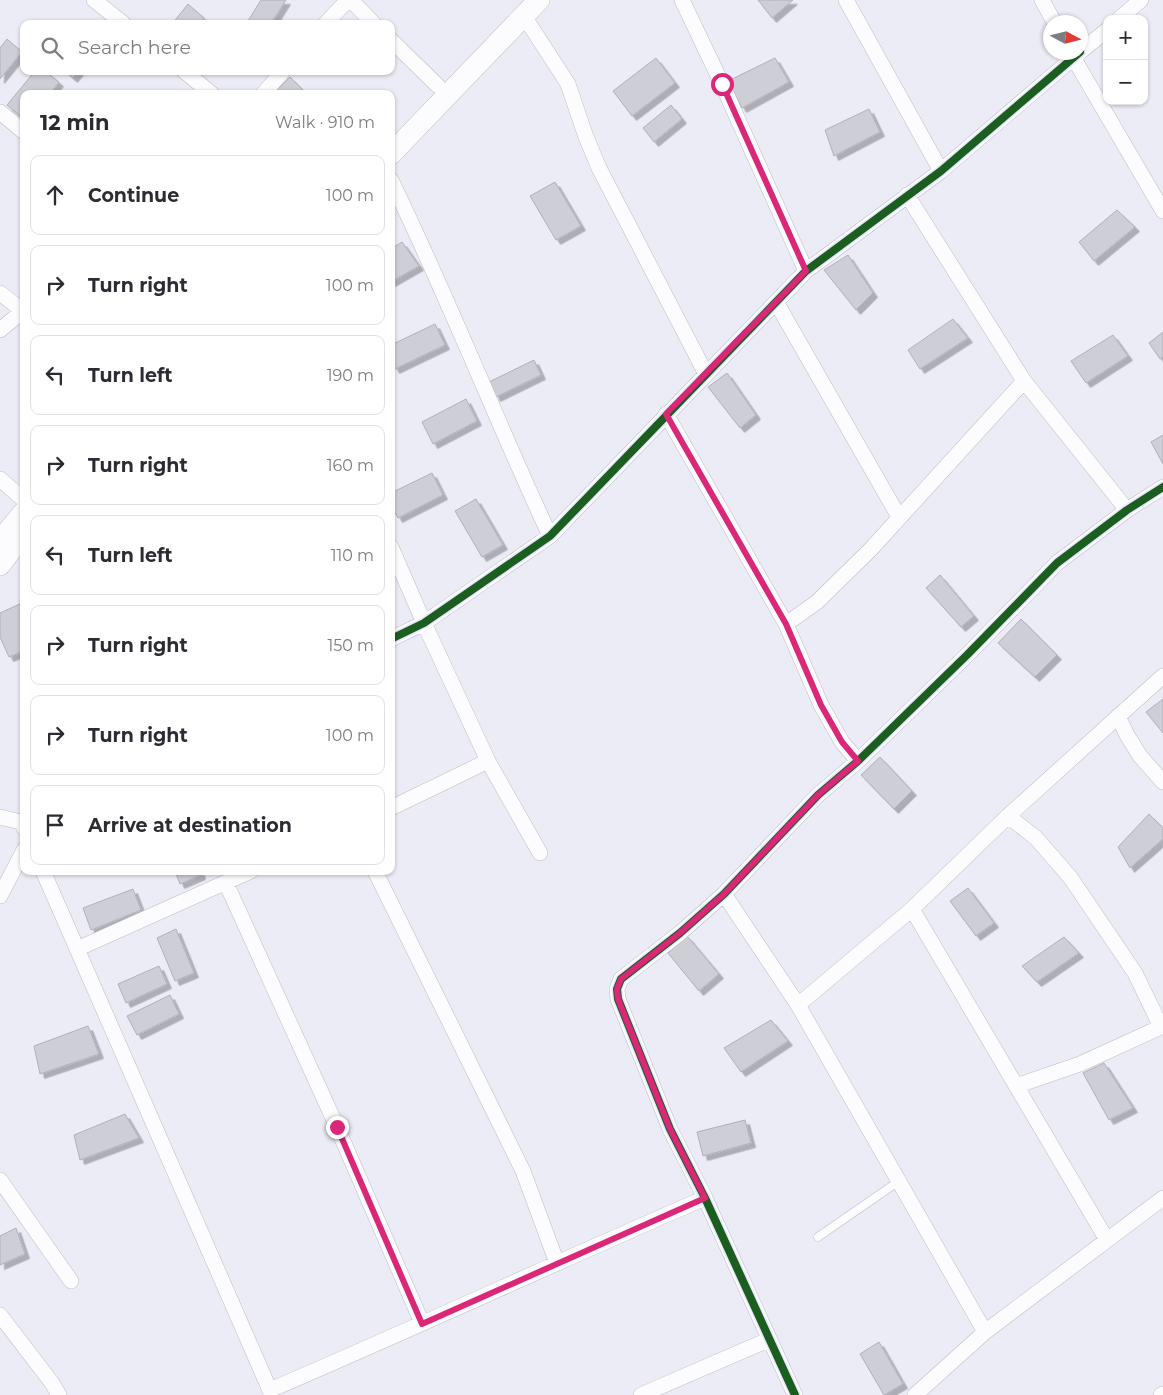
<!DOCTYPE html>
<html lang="en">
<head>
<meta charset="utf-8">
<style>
  :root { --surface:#fff; --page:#f2f2f3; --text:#2b2b33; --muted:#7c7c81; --line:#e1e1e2 }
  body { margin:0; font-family:Montserrat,sans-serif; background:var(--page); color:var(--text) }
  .controls { position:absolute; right:15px; top:15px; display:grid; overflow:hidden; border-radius:10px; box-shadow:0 1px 4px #0004 }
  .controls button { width:45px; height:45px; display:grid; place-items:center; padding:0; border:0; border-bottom:1px solid var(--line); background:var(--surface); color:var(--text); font:25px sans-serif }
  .compass { position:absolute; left:1043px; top:15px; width:45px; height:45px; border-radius:50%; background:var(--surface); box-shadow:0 1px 4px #0004; rotate:97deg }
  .stop { position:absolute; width:15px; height:15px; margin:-11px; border:4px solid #db2777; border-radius:50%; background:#fff }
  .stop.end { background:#db2777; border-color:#fff; box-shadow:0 1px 5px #0008 }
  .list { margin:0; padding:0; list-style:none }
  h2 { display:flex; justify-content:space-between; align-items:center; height:65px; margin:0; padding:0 20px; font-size:21px }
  h2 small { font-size:16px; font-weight:400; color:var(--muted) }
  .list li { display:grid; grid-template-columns:32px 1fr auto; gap:15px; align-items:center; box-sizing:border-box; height:80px; margin:0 10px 10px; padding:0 10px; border:1px solid var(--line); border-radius:10px }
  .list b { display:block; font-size:19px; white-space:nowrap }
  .list em { font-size:16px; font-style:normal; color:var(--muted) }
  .icon { flex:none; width:28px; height:28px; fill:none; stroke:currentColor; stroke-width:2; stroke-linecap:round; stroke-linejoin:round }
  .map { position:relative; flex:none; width:1163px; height:1395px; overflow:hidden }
  .search { position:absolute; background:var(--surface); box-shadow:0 1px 4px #0004; left:20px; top:20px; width:375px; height:55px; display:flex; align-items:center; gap:12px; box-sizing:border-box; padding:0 18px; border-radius:10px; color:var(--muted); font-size:19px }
  .panel { position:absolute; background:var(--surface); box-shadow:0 1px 4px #0004; left:20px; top:90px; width:375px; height:785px; border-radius:10px }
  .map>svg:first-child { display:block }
  .building { fill:#ceced7; stroke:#b0b0b9; filter:url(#shadow) }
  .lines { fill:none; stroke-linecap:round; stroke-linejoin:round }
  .lane-casing { stroke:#bcbcc6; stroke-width:9 }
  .street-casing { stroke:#bcbcc6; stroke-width:16 }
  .secondary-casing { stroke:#bcbcc6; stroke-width:22 }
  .lane { stroke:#fcfcfe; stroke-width:8 }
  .street { stroke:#fcfcfe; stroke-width:15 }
  .secondary { stroke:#fcfcfe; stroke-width:21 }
  .cycleway-casing { stroke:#e8e8fc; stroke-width:11 }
  .cycleway { stroke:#1b5e20; stroke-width:8 }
  .route { stroke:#db2777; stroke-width:6 }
</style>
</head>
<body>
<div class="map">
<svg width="1163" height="1395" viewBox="0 0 1163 1395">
  <defs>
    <filter id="shadow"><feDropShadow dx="4.5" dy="4.5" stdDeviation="0" flood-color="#0004"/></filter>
  </defs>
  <rect width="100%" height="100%" fill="#ececf7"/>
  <path class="building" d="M261,0H286L271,24H253L248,21Z
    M758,0H793L772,18Z
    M188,4L204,18L199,24H172Z
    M7,39L22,52L0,79V48Z
    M656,58L675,83L632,116L613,91Z
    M775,58L789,82L742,108L728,81Z
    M35,71H45L59,82L50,94H24V119L7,105Z
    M65,71H79L73,78Z
    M290,77L304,91L301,94H273Z
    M671,105L682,119L654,142L643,128Z
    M869,109L880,132L834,156L825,130Z
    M555,182L581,226L556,240L530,196Z
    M1117,210L1135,227L1094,261L1079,242Z
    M402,242L419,266L391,282V249Z
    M848,255L873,293L856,310L824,270Z
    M953,319L968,338L920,369L908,350Z
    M435,324L445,345L395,369L391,361V345Z
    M1163,332V357L1160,359L1149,343Z
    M1113,335L1128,356L1086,383L1071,361Z
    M534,360L541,375L496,397L489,382Z
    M727,373L756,415L740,428L708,387Z
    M466,399L477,421L433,444L422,422Z
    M1163,435V464L1151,442Z
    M432,473L443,495L398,518L391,505V493Z
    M476,499L503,545L482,557L455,511Z
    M940,575L974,616L961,627L926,588Z
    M24,602V651L9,657L0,637V613Z
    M1021,619L1057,655L1035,677L998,643Z
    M1163,699V733L1146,712Z
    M880,757L912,791L894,809L861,775Z
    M1149,814L1163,828V839L1130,868L1118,847Z
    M175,871H200L201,875L180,884Z
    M968,888L994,923L976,936L950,901Z
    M133,889L141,910L91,930L83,908Z
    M176,929L194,973L175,981L157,938Z
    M687,936L719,974L699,991L668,953Z
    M1064,937L1079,953L1037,982L1022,966Z
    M159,966L167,984L126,1003L118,984Z
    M170,995L179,1014L137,1035L127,1016Z
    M771,1020L788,1041L741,1072L724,1048Z
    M88,1026L99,1054L40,1074L34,1046Z
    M1104,1063L1133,1108L1109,1120L1083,1073Z
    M125,1114L139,1138L80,1160L74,1135Z
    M745,1120L751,1143L703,1156L697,1132Z
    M16,1228L25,1254L0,1265V1236Z
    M879,1342L903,1384L884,1395L860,1354Z"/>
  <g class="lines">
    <defs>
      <path id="lane" d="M818,1237L899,1181"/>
      <path id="street" d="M94,0L124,24
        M351,0L374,24
        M682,0L722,84L806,271
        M846,0L941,171
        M1042,0L1054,22
        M524,16L568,84L586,137L599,168L706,374
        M1119,19L1141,0
        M325,24L348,0
        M391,40L438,86
        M1070,52L1163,211
        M1080,52L1107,30
        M184,71L212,94
        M263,94L283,71
        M0,112L24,132
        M391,180C448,297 495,418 550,536
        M907,195L1024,381L1127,510
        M0,293L23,311
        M776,302L899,517
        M0,330L24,310
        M666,414L786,624L821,705L842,742L858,761
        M0,479L24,500
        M391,547L424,623L488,761L540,853
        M786,624L817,602L871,549L1024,381
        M391,639L424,623L550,536L806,271L941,171L1080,52
        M1118,716L1127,735L1140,756L1163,782
        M391,808L488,761
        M1008,816L1036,838L1070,877L1135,973L1161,1027
        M0,817L21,822L24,828
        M43,871L272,1395
        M375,871L523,1171L557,1263
        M226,883L337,1127L422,1323
        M724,894L798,1005L985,1332
        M0,896L24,850
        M912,909L1107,1240
        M77,949L251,871
        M798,1005L912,909L1008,816L1163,676
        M1016,1086L1080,1064L1163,1026
        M0,1180L71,1281
        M0,1315L52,1383L59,1395
        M270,1390C415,1328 559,1261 705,1198
        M641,1395L768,1340
        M795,1395L705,1198L670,1129L618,999L617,989L621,979L680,933L724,894L818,795L858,761L967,655L1057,563L1127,510L1163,487
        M915,1395L985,1332L1163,1198
        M1161,1395L1163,1394"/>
      <path id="secondary" d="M391,154L539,0
        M0,541L24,512
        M0,565L24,533"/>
    </defs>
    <use href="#lane" class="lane-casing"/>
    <use href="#street" class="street-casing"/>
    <use href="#secondary" class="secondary-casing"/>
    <use href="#lane" class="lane"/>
    <use href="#street" class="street"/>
    <use href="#secondary" class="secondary"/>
    <defs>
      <path id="cycleway" d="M391,639L424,623L550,536L806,271L941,171L1080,52
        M795,1395L705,1198L670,1129L618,999L617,989L621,979L680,933L724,894L818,795L858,761L967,655L1057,563L1127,510L1163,487"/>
    </defs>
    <use href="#cycleway" class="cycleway-casing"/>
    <use href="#cycleway" class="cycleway"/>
  </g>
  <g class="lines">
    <path class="route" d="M337,1127L422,1324L705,1198L670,1129L618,999L617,989L621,979L680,933L724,894L818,795L858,761L842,742L821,705L786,624L666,414L806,271L722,84"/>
  </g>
</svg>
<div class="controls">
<button>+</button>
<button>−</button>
</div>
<svg class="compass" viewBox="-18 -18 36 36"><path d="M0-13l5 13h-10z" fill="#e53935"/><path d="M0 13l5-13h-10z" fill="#7c7c81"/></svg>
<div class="stop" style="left:722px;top:84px"></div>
<div class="stop end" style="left:337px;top:1127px"></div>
<div class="search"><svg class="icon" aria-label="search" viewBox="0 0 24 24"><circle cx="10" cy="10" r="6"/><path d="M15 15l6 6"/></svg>Search here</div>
<section class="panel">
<h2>12 min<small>Walk · 910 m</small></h2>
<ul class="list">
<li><svg class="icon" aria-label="ahead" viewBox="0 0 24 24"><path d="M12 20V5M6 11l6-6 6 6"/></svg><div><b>Continue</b></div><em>100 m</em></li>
<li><svg class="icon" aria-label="right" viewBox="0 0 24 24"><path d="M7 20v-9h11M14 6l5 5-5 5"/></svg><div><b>Turn right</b></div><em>100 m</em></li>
<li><svg class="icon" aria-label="left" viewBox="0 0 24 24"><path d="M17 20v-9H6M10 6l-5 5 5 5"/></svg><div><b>Turn left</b></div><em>190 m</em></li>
<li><svg class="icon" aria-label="right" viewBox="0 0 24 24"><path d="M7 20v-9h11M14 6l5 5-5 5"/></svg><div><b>Turn right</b></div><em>160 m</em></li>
<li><svg class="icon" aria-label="left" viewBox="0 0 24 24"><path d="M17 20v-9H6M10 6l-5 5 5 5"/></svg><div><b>Turn left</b></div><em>110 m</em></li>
<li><svg class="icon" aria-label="right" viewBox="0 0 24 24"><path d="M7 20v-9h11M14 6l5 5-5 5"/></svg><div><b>Turn right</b></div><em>150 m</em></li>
<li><svg class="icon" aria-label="right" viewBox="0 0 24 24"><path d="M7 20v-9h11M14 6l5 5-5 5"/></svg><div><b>Turn right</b></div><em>100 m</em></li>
<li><svg class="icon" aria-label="arrive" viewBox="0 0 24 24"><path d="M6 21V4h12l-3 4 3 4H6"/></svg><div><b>Arrive at destination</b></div></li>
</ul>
</section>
</div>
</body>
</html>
